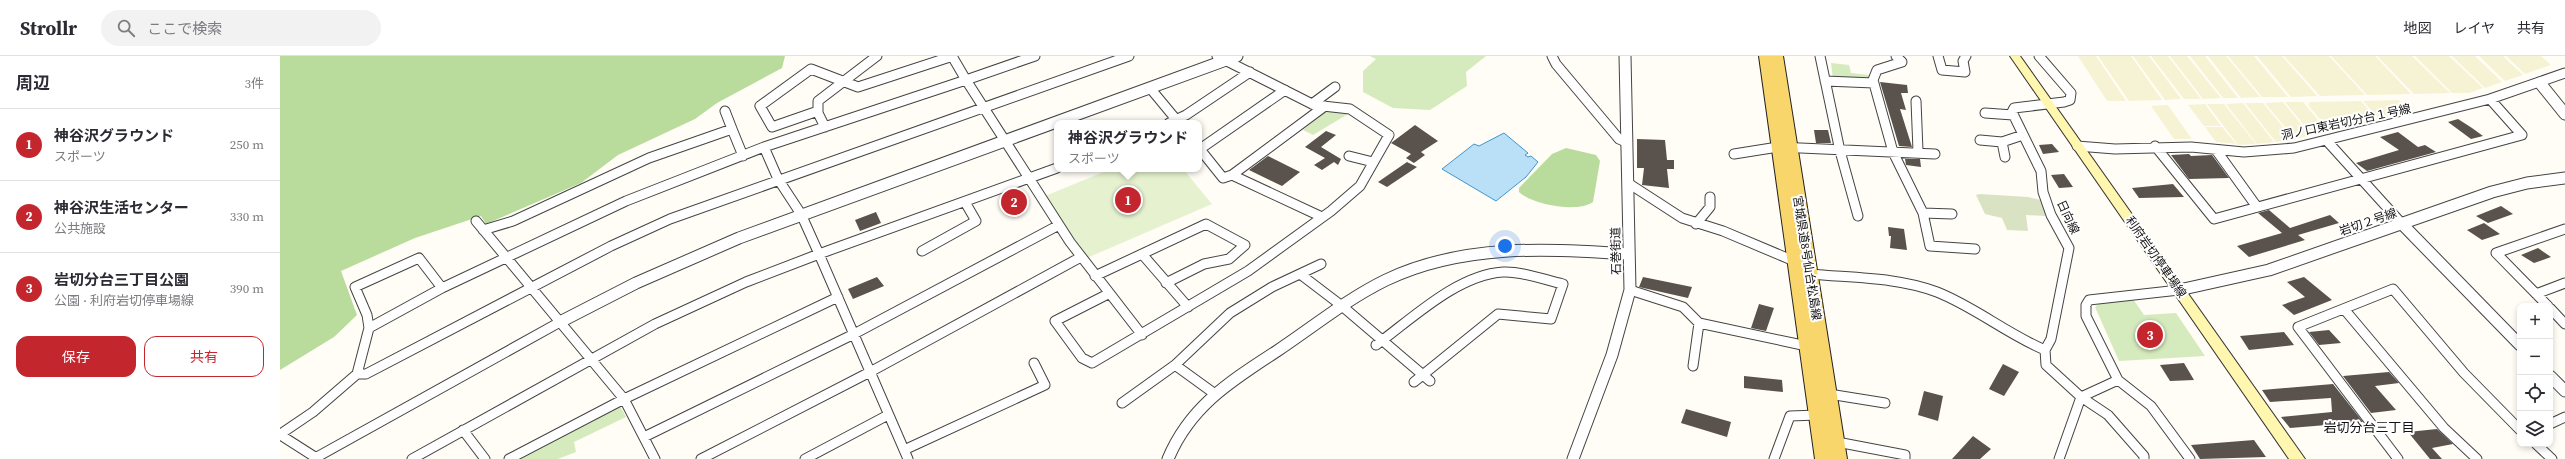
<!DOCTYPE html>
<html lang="ja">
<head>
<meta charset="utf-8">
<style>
  :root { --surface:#fff; --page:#f2f2f3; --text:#2b2b33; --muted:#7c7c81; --line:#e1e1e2; --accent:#c4262e }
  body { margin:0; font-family:"Source Serif 4","Noto Sans JP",serif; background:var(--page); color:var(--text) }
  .controls { position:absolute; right:12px; bottom:12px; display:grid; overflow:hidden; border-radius:8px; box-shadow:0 2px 6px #0003 }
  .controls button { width:36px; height:36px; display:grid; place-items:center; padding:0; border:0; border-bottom:1px solid var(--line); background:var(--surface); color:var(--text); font:20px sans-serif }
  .you { position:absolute; left:1225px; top:190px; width:14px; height:14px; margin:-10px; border:3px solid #fff; border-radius:50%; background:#1a73e8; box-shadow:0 0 0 6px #1a73e833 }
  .badge { display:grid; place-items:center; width:26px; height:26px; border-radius:50%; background:var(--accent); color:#fff; font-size:13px; font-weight:700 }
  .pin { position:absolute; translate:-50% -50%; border:2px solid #fff; box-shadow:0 1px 4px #0006 }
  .popup { position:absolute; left:774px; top:64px; width:148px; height:52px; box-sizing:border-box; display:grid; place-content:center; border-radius:8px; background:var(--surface); filter:drop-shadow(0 1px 3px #0005); font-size:13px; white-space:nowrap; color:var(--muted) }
  .popup b { font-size:15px; color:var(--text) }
  .popup::after { content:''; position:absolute; left:50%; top:100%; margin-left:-8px; border:8px solid transparent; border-top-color:var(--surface) }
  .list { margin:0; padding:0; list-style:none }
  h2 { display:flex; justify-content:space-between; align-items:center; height:52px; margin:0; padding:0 16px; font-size:17px }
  h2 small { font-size:13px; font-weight:400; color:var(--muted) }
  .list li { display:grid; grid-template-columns:26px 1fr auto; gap:12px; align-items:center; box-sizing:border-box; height:72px; padding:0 16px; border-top:1px solid var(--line) }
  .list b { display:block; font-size:15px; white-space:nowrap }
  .list p { margin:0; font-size:13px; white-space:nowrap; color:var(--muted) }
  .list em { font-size:13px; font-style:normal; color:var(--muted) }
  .actions { display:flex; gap:8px; padding:12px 16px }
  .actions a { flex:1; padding:9px 0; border:1px solid var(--accent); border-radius:12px; text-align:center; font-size:14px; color:var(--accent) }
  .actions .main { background:var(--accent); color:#fff }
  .icon { flex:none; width:22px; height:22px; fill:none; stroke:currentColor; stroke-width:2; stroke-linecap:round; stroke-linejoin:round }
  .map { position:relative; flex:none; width:2285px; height:403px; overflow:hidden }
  header { display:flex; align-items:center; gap:24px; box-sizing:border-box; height:56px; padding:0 20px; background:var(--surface); border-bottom:1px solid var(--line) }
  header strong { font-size:19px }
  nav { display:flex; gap:22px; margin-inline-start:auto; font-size:14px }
  .search { width:280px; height:36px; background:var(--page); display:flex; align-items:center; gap:10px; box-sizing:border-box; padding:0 14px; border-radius:22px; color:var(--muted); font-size:15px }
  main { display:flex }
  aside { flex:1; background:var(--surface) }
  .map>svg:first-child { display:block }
  .farmland { fill:#f6f3d4 }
  .green { fill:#d5ebbd }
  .forest { fill:#b9dc9c }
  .cemetery { fill:#d9e3c4 }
  .pitch { fill:#e6f2cf }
  .water { fill:#b9e0f7; stroke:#3f96cf }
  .building { fill:#5a524d }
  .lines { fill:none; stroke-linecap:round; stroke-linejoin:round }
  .minor-casing { stroke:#444; stroke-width:11 }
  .tertiary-casing { stroke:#444; stroke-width:13 }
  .secondary-casing { stroke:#333; stroke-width:2 }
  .primary-casing { stroke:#222; stroke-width:2 }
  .minor { stroke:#fff; stroke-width:9 }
  .tertiary { stroke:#fff; stroke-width:11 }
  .secondary { fill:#fff6b0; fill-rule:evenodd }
  .primary { fill:#f9d66b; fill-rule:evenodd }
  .labels { text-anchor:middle; stroke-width:4; stroke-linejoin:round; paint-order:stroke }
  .street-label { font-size:12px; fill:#111; stroke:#fff }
  .neighbourhood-label { font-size:13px; fill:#111; stroke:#fff }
</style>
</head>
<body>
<header>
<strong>Strollr</strong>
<div class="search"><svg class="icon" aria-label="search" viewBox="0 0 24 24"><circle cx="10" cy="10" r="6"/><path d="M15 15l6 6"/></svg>ここで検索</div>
<nav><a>地図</a><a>レイヤ</a><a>共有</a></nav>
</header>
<main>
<aside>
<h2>周辺<small>3件</small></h2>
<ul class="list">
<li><span class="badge">1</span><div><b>神谷沢グラウンド</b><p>スポーツ</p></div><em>250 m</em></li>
<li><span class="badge">2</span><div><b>神谷沢生活センター</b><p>公共施設</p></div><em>330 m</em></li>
<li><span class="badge">3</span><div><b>岩切分台三丁目公園</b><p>公園 · 利府岩切停車場線</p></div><em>390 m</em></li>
</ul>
<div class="actions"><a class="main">保存</a><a>共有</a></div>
</aside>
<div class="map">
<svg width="2285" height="403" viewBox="0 0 2285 403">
  <rect width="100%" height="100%" fill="#fffdf5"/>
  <path class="farmland" d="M1798,0H1816L1846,45H1827Z
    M1818,0H1851L1882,44L1849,45Z
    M1853,0H1869L1901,43L1885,44Z
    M1871,0H1888L1921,43H1904Z
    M1890,0H1907L1941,42L1923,43Z
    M1910,0H1925L1958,42H1943Z
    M1928,0H1946L1980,41L1961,42Z
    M1948,0H1974L2008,41H1982Z
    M1977,0H2002L2037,40L2011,41Z
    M2004,0H2049L2085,39L2040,40Z
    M2051,0H2095L2131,38L2087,39Z
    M2097,0H2132L2170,37L2134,38Z
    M2135,0H2169L2203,32L2189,37H2172Z
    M2172,0H2195L2222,26L2205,32Z
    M2199,0H2223L2243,19L2225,25Z
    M2226,0H2261L2271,9L2245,18Z
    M2119,44L2130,57L2099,63L2083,45Z
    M2081,45L2097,64L2050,75L2028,49L2030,48L2028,46Z
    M2003,46L2030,79L2015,83L1985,47Z
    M2005,46H2023L2048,76L2032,79Z
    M1963,47L1994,86L1977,88L1946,48Z
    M1965,47H1983L2013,83L1996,86Z
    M1925,48L1941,70H1924L1908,49Z
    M1927,48H1944L1976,88L1958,89Z
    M1888,49L1897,62L1912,83H1894L1871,50Z
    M1925,71H1942L1956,88L1936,86Z"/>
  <path class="green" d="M1090,0H1206L1186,16L1187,30L1150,54L1113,52L1083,36V15L1096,3Z
    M1551,7L1569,9L1571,17L1589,19V24L1553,23Z
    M1049,53L1068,58L1033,79L1023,74Z
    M1853,243L1864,259L1896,257L1925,300L1839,305L1815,251L1822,245Z
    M340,350L346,361L294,386L296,396L278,403H239Z"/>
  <path class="forest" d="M0,0H505L502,12L437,47L415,63L338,99L301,127L206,168L201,160L135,182L61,215L77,259L54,281L0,314Z
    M1286,92L1316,99L1320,105L1313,146C1298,157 1252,149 1239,136V132L1272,98Z"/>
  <path class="cemetery" d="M1700,138L1748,141L1761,144L1766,160L1746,159L1748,175L1727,174L1722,162L1705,158L1696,139Z"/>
  <path class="pitch" d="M831,113H903L932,148L807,202L765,140Z"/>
  <path class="water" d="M1224,77L1248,97L1245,99L1248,101L1251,100L1258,106L1246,121L1216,145L1162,113L1194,88L1199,90Z"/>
  <path class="building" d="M1600,26L1627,29L1628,37H1621L1626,54L1620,53L1632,91L1619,90Z
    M2178,63L2192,72L2203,80L2191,83L2168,66Z
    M1135,69L1158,85L1141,96L1145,99L1134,107L1126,102L1131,98L1111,87Z
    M1534,74H1548L1551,87H1536Z
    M1046,75L1056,79L1041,91L1061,103L1058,109L1054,106L1042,114L1034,109L1045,102L1025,91Z
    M2118,76L2138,91L2145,89L2156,96L2087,115L2076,107L2119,94L2100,81Z
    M1357,83L1385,84L1387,104H1394V113H1387L1389,132L1362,129L1364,112H1357Z
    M1772,88L1779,96L1763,98L1759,89Z
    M1909,98L1911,100L1932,99L1949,122L1909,123L1891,99Z
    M988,100L1020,116L1002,130L969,114Z
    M1625,103H1640L1641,111L1626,109Z
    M1127,106L1137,111L1107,131L1098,126Z
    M1784,118L1793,131L1779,132L1771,119Z
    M1893,128L1904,141L1859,142L1852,132Z
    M2221,150L2233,158L2208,167L2196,160Z
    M1989,154L2010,172L2050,159L2059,167L2018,179L2025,184L1969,201L1957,190L2002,177L1978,157Z
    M596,156L601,167L580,175L575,164Z
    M2204,167L2220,178L2202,184L2187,174Z
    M1608,171L1624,173L1627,194L1610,192L1611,180H1609Z
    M2258,192L2271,201L2254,207L2241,199Z
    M597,221L604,230L573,243L568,233Z
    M1363,221L1412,231L1408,242L1359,231Z
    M2024,221L2052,244L2014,259L2002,249L2025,241L2007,226Z
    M1479,248L1494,252L1486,275L1471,272Z
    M2049,274L2061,287L2039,289L2029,276Z
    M2004,276L2014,289L1969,294L1960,280Z
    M1904,307L1914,324L1890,325L1880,309Z
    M1723,308L1739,316L1724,340L1709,333Z
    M2109,316L2119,327L2095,330L2116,354L2091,357L2063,320Z
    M1464,320L1502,324L1503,336L1464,332Z
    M2053,328L2083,366L2010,372L2001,361L2052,356L2051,342L1990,346L1982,334Z
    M1644,335L1663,340L1658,365L1638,359Z
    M1406,353L1451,366L1447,381L1401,367Z
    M2157,373L2173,388L2152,392L2162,403H2150L2128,376Z
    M1693,380L1711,393L1700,403H1672Z
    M1974,384L1986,401L1920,403L1911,389Z"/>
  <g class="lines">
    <defs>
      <path id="minor" d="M672,0L686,24L484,91L498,123L521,158L539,198L777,112
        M755,0L686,24L790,186L862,279
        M1272,0L1276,8L1339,83L1346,86
        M1540,0L1560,95L1578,160
        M1616,0L1622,6L1597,14L1593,24L1613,96L1643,157L1650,190L1695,193
        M1658,0L1662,14L1685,16L1683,5L1686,0
        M1759,0L1791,37L1790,44L1784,46L1734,52L1732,56L1761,115L1763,136L1771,159L1789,192L1771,283L1765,294L1766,309L1801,341L1828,359L1864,400V403
        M1545,25L1594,27
        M870,32L899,67
        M1636,45L1638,95
        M1032,48L1055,31
        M538,55L492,71L480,50L531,13L578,31L673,0
        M1705,57L1733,59
        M889,67L906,59L970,16
        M545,71L538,57V45L597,0
        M452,73L463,100
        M1700,84L1722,86
        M2047,85L2123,169
        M1797,90L1835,93L1911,91L1964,96L2014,92L2210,43L2285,17
        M1875,90L1934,163L2242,79L2210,43
        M919,92L943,122L952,119
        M920,93L1005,34
        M1936,94L1977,151
        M1454,98L1498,91L1655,98
        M1069,100L1093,106
        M1725,101L1722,86L1743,79
        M1348,127L1402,162L1443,175L1514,205
        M1643,157L1672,158
        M1042,161L952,119L1045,50
        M196,165L344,343L375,403
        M1416,168L1430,151V141
        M203,174L233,165L369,102L452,73L445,55
        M642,195L696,165L685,146
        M862,198L908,251
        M1020,218L1062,250L1150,325
        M1530,218C1572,222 1618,221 1657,236C1695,251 1727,278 1765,294
        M815,220L926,168L965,189L949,203L924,208L886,227
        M1350,234L1403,251L1419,267L1413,310
        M828,238L775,265L802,302L812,307L968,215L1051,155L1080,130L1109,79L1070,53L1034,49L937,0
        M2256,238L2285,227
        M2268,250L2216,197L2285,173
        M2270,252L2285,268
        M2064,253L2164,372L2197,403
        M1419,267L1527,290
        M89,272L87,259L75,231L139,202L162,232
        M1096,289C1133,262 1177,219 1223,216C1242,215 1265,224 1283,228L1271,263L1218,258L1134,326
        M895,309L935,338
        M77,318H86L331,190L390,163L849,0
        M1838,324L1871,350L1910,403
        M1549,338L1605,347
        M1801,341L1838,324L1806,260V249L1809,244L1899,234
        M842,347L895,309L950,257L992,231L1041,208
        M2270,368L2285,361
        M183,374L205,403
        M364,381L574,278L779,169
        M1557,386L1625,399V403
        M2256,388L2272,403
        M624,394L765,329L754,307
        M37,401L280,266
        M38,403L2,380V377L33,356L77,318L89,272L162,232L346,145L484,91
        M132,403L375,268L466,226L539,198L628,403
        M229,403L344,343L558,241
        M421,403L590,316L801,201
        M525,403L608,359
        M1494,403L1510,360L1537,359
        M1779,403L1801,341
        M2118,403L2018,271L2113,233L2184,317L2240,374"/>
      <path id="tertiary" d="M2260,27L2285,58
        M2123,169L2240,289
        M1899,234L1989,214L2212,136L2247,127L2285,122
        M280,266L356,227L459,182L957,0
        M2270,320L2285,335
        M888,403C910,350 951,325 997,295C1033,271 1067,243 1106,224C1181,188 1268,192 1349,198
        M1293,403L1332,299L1350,234L1345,0"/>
      <path id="secondary" d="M1730,0H1740L2025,403H2009Z"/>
      <path id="primary" d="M1479,0H1491L1521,202L1491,0H1503L1567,403H1535Z"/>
    </defs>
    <use href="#minor" class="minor-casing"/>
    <use href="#tertiary" class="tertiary-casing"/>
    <use href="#secondary" class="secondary-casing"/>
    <use href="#primary" class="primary-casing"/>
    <use href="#minor" class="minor"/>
    <use href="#tertiary" class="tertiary"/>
    <use href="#secondary" class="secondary"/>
    <use href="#primary" class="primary"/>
  </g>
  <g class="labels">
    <g class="street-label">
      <text transform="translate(2066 66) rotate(-12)" y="4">洞ノ口東岩切分台１号線</text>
      <text transform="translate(1788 161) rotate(65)" y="4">日向線</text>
      <text transform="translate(2088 166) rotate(-19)" y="4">岩切２号線</text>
      <text transform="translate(1336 195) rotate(-91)" y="4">石巻街道</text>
      <text transform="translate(1876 201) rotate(55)" y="4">利府岩切停車場線</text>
      <text transform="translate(1527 202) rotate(81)" y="4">宮城県道8号仙台松島線</text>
    </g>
    <g class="neighbourhood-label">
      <text x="2089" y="376">岩切分台三丁目</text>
    </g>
  </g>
</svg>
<div class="controls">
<button>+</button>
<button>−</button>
<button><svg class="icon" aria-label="locate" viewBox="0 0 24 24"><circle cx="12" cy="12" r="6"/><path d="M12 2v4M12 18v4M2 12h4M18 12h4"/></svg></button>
<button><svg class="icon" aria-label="layers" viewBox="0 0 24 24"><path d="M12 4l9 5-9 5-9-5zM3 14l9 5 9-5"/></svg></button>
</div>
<div class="you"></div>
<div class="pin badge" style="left:848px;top:144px">1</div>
<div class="popup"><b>神谷沢グラウンド</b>スポーツ</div>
<div class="pin badge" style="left:734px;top:146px">2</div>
<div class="pin badge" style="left:1870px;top:279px">3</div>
</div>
</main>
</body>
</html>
